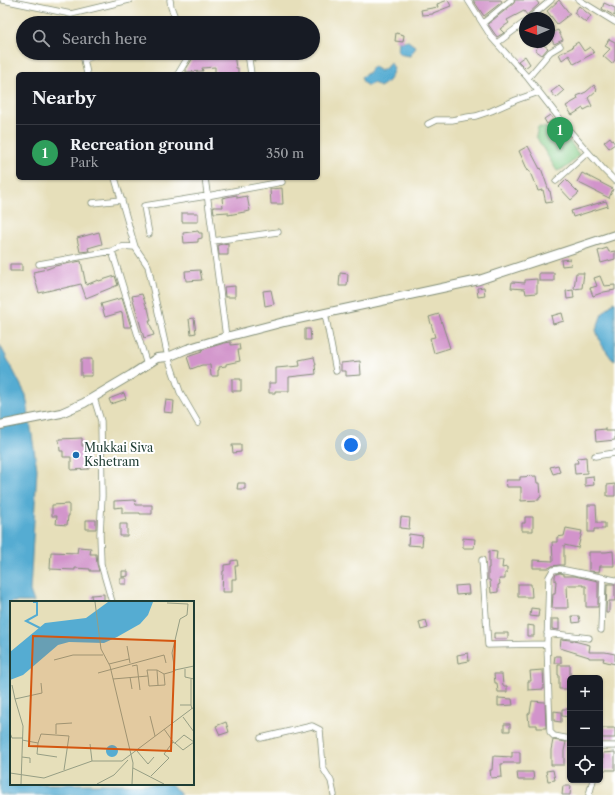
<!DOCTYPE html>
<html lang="en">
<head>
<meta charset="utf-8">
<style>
  :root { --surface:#171b24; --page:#242831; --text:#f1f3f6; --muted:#9ea1a6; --line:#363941; --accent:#2563eb }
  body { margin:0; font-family:"Libre Caslon Text",serif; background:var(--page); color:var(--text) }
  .controls { position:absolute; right:12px; bottom:12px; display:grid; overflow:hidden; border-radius:6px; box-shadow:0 1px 3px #0004 }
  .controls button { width:36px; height:36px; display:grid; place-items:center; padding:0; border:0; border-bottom:1px solid var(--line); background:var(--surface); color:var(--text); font:20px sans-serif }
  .compass { position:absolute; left:519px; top:12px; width:36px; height:36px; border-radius:50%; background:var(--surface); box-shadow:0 1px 3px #0004; rotate:268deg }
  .you { position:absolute; left:351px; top:445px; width:14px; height:14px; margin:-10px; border:3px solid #fff; border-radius:50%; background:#1a73e8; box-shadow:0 0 0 6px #1a73e833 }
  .badge { display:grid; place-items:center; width:26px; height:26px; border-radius:50%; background:var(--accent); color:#fff; font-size:13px; font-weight:700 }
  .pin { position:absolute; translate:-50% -33px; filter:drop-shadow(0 1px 2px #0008) }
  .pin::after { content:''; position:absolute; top:21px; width:14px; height:12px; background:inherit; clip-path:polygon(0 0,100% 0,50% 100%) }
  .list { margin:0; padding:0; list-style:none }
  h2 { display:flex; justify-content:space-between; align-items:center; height:52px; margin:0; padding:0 16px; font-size:17px }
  h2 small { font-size:13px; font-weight:400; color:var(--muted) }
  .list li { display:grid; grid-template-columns:26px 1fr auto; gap:12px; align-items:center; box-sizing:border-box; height:56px; padding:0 16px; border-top:1px solid var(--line) }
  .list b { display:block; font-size:15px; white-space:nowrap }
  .list p { margin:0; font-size:13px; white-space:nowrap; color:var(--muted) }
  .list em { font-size:13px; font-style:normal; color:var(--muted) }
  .icon { flex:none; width:22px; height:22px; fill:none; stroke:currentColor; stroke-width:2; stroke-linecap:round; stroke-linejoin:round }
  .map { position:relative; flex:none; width:615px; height:795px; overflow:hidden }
  .search { position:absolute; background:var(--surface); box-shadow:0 1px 3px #0004; left:16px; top:16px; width:304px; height:44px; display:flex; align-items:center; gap:10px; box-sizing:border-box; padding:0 14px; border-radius:22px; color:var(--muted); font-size:15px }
  .panel { position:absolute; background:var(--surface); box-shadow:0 1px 3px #0004; left:16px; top:72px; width:304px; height:108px; border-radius:6px }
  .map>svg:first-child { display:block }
  .green { fill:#85cc87; stroke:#52845e }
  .water { fill:#55acd2; stroke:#3a7483 }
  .building { fill:#d294cb }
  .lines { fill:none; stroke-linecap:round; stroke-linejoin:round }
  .street-casing { stroke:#828e77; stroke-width:7 }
  .secondary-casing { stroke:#828e77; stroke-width:10 }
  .street { stroke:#fff; stroke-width:5.5 }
  .secondary { stroke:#fff; stroke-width:8 }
  .poi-dot { fill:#1f6fb2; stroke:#fff; stroke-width:1.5 }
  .labels { text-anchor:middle; stroke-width:4; stroke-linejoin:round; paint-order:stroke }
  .poi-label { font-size:12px; fill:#1f3d34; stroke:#fff; text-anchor:start }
  .inset-river { fill:none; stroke:#55acd2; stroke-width:2 }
  .inset-road { fill:none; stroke:#969e84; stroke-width:1 }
  .view { fill:#d45610; fill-opacity:0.15; stroke:#d45610; stroke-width:2 }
  .inset-edge { fill:none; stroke:#1f3d34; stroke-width:2 }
</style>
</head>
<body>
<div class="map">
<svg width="615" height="795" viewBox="0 0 615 795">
  <rect width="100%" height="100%" fill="#fff"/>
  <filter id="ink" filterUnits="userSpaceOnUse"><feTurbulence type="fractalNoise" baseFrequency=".025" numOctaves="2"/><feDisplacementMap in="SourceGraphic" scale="8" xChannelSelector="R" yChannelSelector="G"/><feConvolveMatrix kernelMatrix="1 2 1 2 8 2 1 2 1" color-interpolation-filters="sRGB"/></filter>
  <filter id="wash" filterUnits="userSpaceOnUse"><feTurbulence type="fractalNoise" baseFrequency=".012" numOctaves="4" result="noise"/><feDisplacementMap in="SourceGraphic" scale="16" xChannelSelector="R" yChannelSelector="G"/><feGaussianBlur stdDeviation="0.9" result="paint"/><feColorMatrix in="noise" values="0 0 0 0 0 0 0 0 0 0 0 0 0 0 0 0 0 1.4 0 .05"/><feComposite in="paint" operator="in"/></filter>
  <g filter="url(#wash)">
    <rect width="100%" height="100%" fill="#e6dfba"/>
    <path class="green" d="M538,127L552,128L563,131L579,155L567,167L557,171L541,145L536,136Z"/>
    <path class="water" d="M399,41H408L416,47L410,56L403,55L398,52Z
      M390,62L394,68C391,78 389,82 380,87L374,83L367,86L363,82L361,77L368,73L373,66L380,71L386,68Z
      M615,302V361L612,359L601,344L596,330L602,314L613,303Z
      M0,345L26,395L37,469L30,591L34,602H11V784H171L181,795H0Z"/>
    <g id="blocks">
      <path class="building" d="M448,0L451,6L433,13V14L422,15L421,10L438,7L437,4Z
        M473,0H501L502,2L484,16Z
        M515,0H536L539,4L527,15L524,11L507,20L509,23L500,29L504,33L497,37L488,24L514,3Z
        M559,0L570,14L557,24L547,11Z
        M604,3L615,8V16L602,9Z
        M579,6L591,16L586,23L574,13Z
        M558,30L563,40L554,44L549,34Z
        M396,33L404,35L403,42L395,41Z
        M609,39L615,42V60L612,64L603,56L610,49L605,46Z
        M578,42L584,51L590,47L594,53L574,64L569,55L562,60L559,54L573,47L572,46Z
        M541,43L548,48L542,55L535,50Z
        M258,53H264L265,58L254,61L253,54Z
        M234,54L236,68H238V74H215V67L202,68L203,71L186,72V69L193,58Z
        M525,56L530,64L525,68L518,61Z
        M594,85L597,90L588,98L592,106L584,110L583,108L572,115L566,106L578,99L577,96L586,92Z
        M559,86L564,91L556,98L551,92Z
        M550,115L553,119L547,124L544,119Z
        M610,137L615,144L609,148L604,142Z
        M528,146L540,169L541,168L549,191H550L552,202L546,203L543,190L538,191L535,182H534L529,170L528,171L519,151Z
        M582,173L613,189L609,198L577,182Z
        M566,180L579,193L571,200L559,187Z
        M282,188L283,204H271L270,189Z
        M237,195V198L247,196L250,211L228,215V212L214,213L213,207H223L222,198Z
        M606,201L608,206L573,217L571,211Z
        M182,213H198V222H182Z
        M198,231L199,233H202V238L198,239V242L184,243L183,233Z
        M99,232L102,244L88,248L89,251L80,252L77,238Z
        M228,243V255H219L218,245Z
        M607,248L609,252L615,251V259L601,263L598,251Z
        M570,259L571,265L562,266L561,260Z
        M81,261L86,285L98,280L99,281L115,276L118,285L86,298L81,284L60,289V288L39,293L33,272L47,269L55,266Z
        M10,264H22V271H10Z
        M200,270L202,280L186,281L185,271Z
        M340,273L348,274L347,286H339Z
        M539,273H554V281H539Z
        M576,273H584L582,288L574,289Z
        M600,276L604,286L615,285V290L604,292L593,296L590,288L597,286L594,278Z
        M537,279V293L526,294L525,289L511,288L512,282L525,283V280Z
        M235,286V297H225L224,287Z
        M484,287L485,296L478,297L477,288Z
        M271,290L274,304L265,306L263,291Z
        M573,290L574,298L567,299L566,291Z
        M142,294L147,308H148L151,321H149L154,335L144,338L132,296Z
        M122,298L131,327H124L122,312L105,317L101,304Z
        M562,313L564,321L553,324L551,316Z
        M439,314L450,348L434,353L430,338L435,337L429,317Z
        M194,318L196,333L191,334L189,319Z
        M305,329H310L311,340H305Z
        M231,342V345L239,344L240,350H238L240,361L226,364V366L219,367V370H218V376H211L210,365H202L191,369L187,357L202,352L201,350L224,343Z
        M314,357L316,365H315L316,374L289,377V391H275V393H269V383H276V368L300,366L299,360Z
        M81,359H92V376H81Z
        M360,361L361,375L346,376V371H341V363Z
        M232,379H241V391H232Z
        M124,393L126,399L111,404L109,399Z
        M166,400L174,401L173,413L164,412Z
        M606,429V431H615V440L596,442L595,430Z
        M82,438V446H88L89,469L71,470V457H63V451H60L59,439Z
        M232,445H241V452L233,453Z
        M586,457L587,473L575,474L574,463H578L577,458Z
        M558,465L560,472L553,474L550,467Z
        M536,476L537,483H540L541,497L539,498V500L521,501V487H507L506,480H520V477Z
        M593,476L594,485L585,486V477Z
        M238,483H245V489H237Z
        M615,484V496H607V485Z
        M135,500L136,505H152V514H140V513H122V507L114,508V501Z
        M69,504V516H68L67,525L56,524L57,516H52V505Z
        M588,505H596L597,523H605V529H594V532H588Z
        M401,517L410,518L409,529L400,528Z
        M525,517H533V531H522V523H525Z
        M86,520H96V529H86Z
        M120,524H127V536H120Z
        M566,528L582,531L578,548L564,545V565H560L552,566L549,568H533V560L553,561L552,542H557V537L564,536Z
        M409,534L423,536L422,546L408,545Z
        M463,538L475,539L474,548H463Z
        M78,547L91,548L90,554H96L97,564L99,571H90V569L75,568V570L50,569L51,552L77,553Z
        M489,551L497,552L496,560H503L502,568L507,567V573H505V579H499L500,584L498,585V592L491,593L490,580H488V568H489Z
        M613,551L614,566H600L599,572L589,571V552H606Z
        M237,560L238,566H235L236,579H232V592H222L223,571H224V565L231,564V561Z
        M122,571H128V576L122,577Z
        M560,573L564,574V576H575L598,581V607H586V586H583V585H567L568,608H552L553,594H555L556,581H555V576L556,574Z
        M120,578H126V584H120Z
        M518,584H531L532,597H518Z
        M607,584H615V601H609V613H606Z
        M468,585L469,594L456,595L455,586Z
        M104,594V602H92L91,595Z
        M531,608L539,609L538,617L530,616Z
        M572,616H579L580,622L573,623Z
        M552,619H559V630L552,629Z
        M426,620L428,628L421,630L419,622Z
        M527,625L534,626V636H527Z
        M494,633H508V639H494Z
        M561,639L570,640L590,645L589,652H605L615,654V664L603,661L604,658H589V657L560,648Z
        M468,653L469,661L458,663L457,655Z
        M555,656H561V663H554Z
        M558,665H570V689H559V675H558Z
        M543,670L544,689L528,690V681H531L530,671Z
        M494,674H502L503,686H507V692H498L497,683H495Z
        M498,698L512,699L513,705L498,706Z
        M532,701L545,702L546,728H537V725H529L528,714L530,713Z
        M562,709H570V717L562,716Z
        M554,711L561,712V722L554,721Z
        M226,722L229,732L220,735L216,726Z
        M504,724H510V731H504Z
        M602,728H615V738H602Z
        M553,740L566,742L564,751V765H551V750Z
        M512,752H520V763H503V764H501L502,777L491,778L490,770H492L493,756L512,757Z
        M615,752V770H601V763H603V753Z
        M553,770L555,780L548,781L546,771Z
        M517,772H533L534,780H518Z
        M563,786H571L570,795H562Z"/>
    </g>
  </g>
  <g filter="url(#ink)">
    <use href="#blocks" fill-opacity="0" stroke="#828e77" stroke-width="1"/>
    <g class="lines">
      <defs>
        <path id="street" d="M3,0L71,14L129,0
          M170,0L171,7L177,23
          M468,0L492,38L528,78L567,128L604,170L615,181
          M579,0L615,22
          M530,18L551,0
          M483,23L511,0
          M497,43L525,22
          M248,53L251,74
          M87,74L84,59L104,53
          M178,74L190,54L197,53
          M528,78L550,52L560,46
          M428,124L436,120H452L468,117L476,116L491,111L516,100L539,92
          M115,178L135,247L148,266L168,357L180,392L198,423
          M205,178L226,337
          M556,181L588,152
          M92,203L122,200
          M149,234L144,206L207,196L282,182
          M213,241L278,232
          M112,251L147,365
          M39,264L112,251C119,246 126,246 135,247
          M325,313L336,371
          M94,398L101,421L102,496L100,534L101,564L112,602
          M595,456L615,453
          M482,560L488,645L547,644
          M601,630L603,578
          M547,633L589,638
          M261,738L312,726L320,730L323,768L331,781L334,795
          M570,739L554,736L550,732L547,644L549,577L553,570L560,569L615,580
          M600,746H615
          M589,795L593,780"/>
        <path id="secondary" d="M0,425L61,413L84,403L131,375L157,358L168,357L187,349L226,337L284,322L479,280L615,235"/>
      </defs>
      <use href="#street" class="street-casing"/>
      <use href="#secondary" class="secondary-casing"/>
      <use href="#street" class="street"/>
      <use href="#secondary" class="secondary"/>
    </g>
  </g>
  <circle class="poi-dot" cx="76" cy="455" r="4"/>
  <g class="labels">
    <g class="poi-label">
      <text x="84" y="452">Mukkai Siva<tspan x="84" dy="14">Kshetram</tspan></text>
    </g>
  </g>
  <g transform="translate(10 601)">
    <rect width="184" height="184" fill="#e6dfba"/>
    <path d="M98,1H143L138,14L130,23L107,36L94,42L59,41L48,44L13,74L0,79V51L35,22L76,17ZM96 150a6 6 0 1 1 12 0a6 6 0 1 1-12 0Z" fill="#55acd2"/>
    <path class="inset-river" d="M23,1H27V14L16,20L30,27"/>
    <path class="inset-road" d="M85,1L91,48L100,65L123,162L122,183M117,45L120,62M44,59L63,54H93M99,63L119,58M122,65L127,64L130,89M175,68V76L184,78M147,69L148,84M165,69L184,65M88,72L154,54L156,62M154,73L165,70L162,52L170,18L177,14L178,3L157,2M120,76L122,88M103,78L138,75L139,85L155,84L154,73L147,69H137L138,75M2,84L5,98M170,104H181L182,108M181,104V78M140,115L145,135M173,116L184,131M154,128L164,142H165L173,149L184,141L174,134L165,142M0,132L2,137H13M46,133V123L62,122M12,139L28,142L31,133L59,135L54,169M28,142L27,153L47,156M80,143L82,160M127,150L138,163L144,156M12,156L20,157V162M123,167L154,183M0,172L34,177L82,160H112L184,106M141,175L159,157L154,153L163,141M11,183L13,125L5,98L32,92L31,82M87,183L104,174L118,159"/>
    <path class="view" d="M23,35L165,40L161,150L19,145Z"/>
    <rect width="184" height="184" class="inset-edge"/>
  </g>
</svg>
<div class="controls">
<button>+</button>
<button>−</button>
<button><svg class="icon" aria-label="locate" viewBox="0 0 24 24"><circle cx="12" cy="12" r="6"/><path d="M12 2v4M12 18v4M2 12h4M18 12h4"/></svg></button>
</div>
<svg class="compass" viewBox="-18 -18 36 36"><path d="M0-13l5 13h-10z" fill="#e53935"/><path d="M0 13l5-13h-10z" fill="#9ea1a6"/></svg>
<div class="you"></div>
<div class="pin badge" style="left:560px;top:150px;background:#2e9e5b">1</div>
<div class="search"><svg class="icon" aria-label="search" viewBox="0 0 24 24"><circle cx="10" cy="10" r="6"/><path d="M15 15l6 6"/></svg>Search here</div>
<section class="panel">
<h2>Nearby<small></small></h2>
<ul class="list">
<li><span class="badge" style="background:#2e9e5b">1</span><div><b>Recreation ground</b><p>Park</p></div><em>350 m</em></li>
</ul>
</section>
</div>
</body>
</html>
